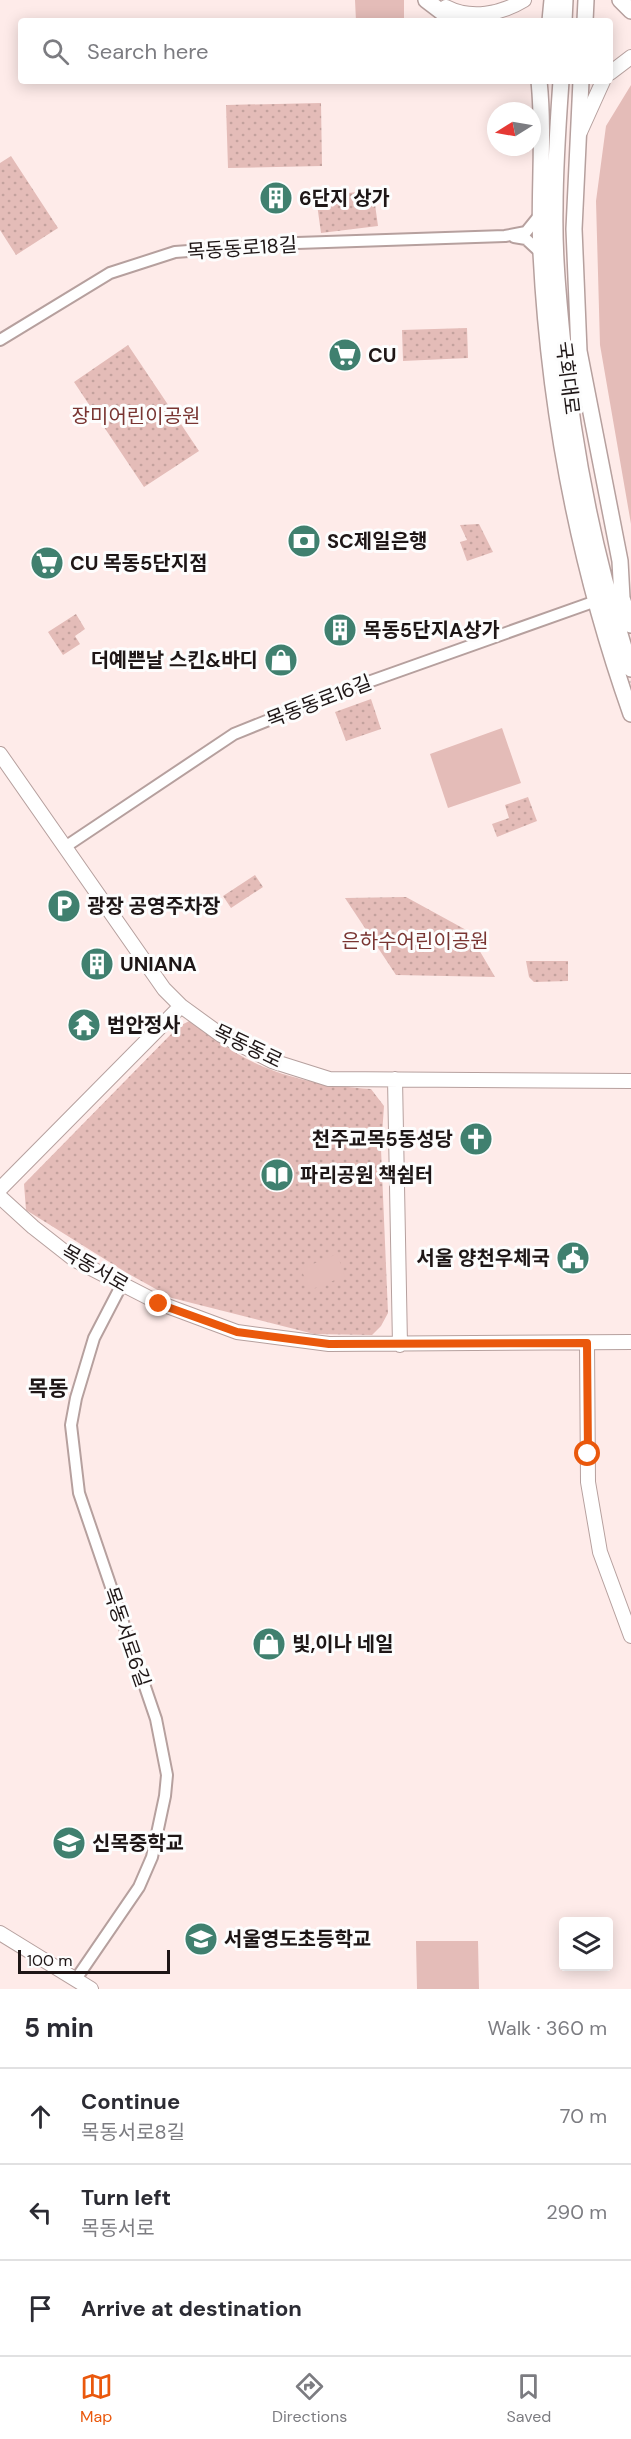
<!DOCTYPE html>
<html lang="en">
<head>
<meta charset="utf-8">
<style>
  :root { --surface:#fff; --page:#f7f7f7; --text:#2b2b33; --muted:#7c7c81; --line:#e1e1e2; --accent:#ea580c }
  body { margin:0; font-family:"DM Sans","Noto Sans KR",sans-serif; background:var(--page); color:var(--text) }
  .controls { position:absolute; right:18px; bottom:18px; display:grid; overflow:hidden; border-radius:6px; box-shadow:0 3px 15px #0003 }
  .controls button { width:54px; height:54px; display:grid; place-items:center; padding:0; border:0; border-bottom:2px solid var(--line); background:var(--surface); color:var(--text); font:30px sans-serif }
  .compass { position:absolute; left:487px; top:102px; width:54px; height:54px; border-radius:50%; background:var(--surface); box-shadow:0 3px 15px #0003; rotate:259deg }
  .scale { position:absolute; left:18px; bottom:15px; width:152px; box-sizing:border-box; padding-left:6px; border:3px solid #1e1616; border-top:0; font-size:16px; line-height:21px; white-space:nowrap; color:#1e1616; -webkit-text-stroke:4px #fdfdfd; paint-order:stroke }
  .stop { position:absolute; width:18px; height:18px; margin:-14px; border:4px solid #ea580c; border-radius:50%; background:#fff }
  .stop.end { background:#ea580c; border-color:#fff; box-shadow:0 2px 6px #0008 }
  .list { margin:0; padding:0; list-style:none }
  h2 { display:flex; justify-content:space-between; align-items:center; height:78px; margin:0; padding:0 24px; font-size:26px }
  h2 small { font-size:20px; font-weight:400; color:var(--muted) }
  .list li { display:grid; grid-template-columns:39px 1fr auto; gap:18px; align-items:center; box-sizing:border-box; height:96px; padding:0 24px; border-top:2px solid var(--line) }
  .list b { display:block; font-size:22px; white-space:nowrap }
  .list p { margin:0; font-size:20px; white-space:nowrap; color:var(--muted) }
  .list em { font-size:20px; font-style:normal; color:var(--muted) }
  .icon { flex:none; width:33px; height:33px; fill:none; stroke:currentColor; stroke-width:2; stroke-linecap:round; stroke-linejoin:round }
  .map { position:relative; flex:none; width:631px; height:1989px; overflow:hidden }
  .search { position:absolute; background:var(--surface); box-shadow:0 3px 15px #0003; left:18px; right:18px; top:18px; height:66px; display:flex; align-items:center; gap:15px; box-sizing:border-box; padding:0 21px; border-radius:6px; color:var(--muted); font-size:22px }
  .sheet { height:366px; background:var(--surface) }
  nav { display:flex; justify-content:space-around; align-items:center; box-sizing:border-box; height:84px; border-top:2px solid var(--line); background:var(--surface); font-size:16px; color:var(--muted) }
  nav a { display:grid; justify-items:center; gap:3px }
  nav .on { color:var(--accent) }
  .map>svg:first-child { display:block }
  .park { fill:url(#park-dots) }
  .pitch { fill:#e4bcb8 }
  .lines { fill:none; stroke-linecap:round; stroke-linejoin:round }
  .highway-tunnel { stroke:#dccbc9; stroke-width:18; stroke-dasharray:18 9; stroke-linecap:butt }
  .street-casing { stroke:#b6a09e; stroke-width:14 }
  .secondary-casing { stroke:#b6a09e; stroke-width:16 }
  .primary-casing { stroke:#b6a09e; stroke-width:18 }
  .street { stroke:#fff; stroke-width:10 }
  .secondary { stroke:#fff; stroke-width:14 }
  .primary { stroke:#fff; stroke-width:15 }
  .route { stroke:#ea580c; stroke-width:8 }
  .labels { text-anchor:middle; stroke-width:6; stroke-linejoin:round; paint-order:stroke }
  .poi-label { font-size:20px; font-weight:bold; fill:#1e1616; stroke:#fdfdfd; text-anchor:start }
  .street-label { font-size:20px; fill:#1e1616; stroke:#fdfdfd }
  .park-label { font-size:20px; fill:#793532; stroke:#fdfdfd }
  .quarter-label { font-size:22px; font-weight:bold; fill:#1e1616; stroke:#fdfdfd }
</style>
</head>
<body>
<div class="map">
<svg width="631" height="1989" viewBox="0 0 631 1989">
  <defs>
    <pattern id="park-dots" width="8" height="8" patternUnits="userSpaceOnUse" patternTransform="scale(1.5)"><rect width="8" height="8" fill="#e4bcb8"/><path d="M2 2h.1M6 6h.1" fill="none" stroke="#c3a19d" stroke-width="1.8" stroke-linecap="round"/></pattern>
  </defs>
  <rect width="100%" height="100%" fill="#feebe9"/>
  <path class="park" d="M321,103L322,166L228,168L226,105Z
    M11,156L58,228L16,255L0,230V163Z
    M373,190L378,226L321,233L316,197Z
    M467,328L468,358L403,361L402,330Z
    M128,345L199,451L144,487L74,382Z
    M479,524L493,552L467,561L460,542L467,540L460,525Z
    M76,614L85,629L75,636L80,644L63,655L48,632Z
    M371,699L381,729L346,741L335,712Z
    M528,797L537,821L497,837L492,824L509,818L505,805Z
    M255,875L263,887L231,908L223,896Z
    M406,897L468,931L495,977L396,975L345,898Z
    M526,961H568V981L534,982L529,977Z
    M191,1020C209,1033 226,1048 245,1058C285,1079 326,1086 371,1089L384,1106L381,1149L388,1313L381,1326L372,1335L314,1334L172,1298L127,1273L26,1210L24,1184L178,1027Z"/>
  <path class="pitch" d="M355,0H404V21H356Z
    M631,85V524L600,345L596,201L606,126Z
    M502,728L521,783L448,808L430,754Z
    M337,1254L345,1276L310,1290L301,1269Z
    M416,1941H478L479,1989H417Z"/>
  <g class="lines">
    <path class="highway-tunnel" d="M622,655L631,683"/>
    <defs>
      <path id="street" d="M514,237L526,239L540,252
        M0,340L110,273L175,252L297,243L505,236L526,232L539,216
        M65,847L234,734L326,697L596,601
        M76,1979L139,1887L152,1857L165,1796L167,1775L156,1719L79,1493L71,1425L76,1398L94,1338L122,1284"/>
      <path id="secondary" d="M446,7C471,20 501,14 524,0
        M610,73L631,57
        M580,132L603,81
        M0,754L164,989L181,1006L221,1035L272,1061L329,1079L631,1081
        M395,1079L400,1345
        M0,1189L181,1006
        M0,1197L33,1227L75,1260L159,1303L237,1332L329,1344L631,1342
        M587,1343L588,1482L600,1552L631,1636
        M0,1933L91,1989"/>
      <path id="primary" d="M426,0L447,16L464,21
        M620,0L631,11
        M550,21L552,0
        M564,21L565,0
        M585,21L586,0
        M539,81C545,138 538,196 541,253C549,410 579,567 631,714
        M561,81C558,123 555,166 555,208C554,250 558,293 562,335C573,448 595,561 631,669
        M581,81L574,229L579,351L620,561L622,598L631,625"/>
    </defs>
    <use href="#street" class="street-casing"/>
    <use href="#secondary" class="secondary-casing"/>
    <use href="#primary" class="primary-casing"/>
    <use href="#street" class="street"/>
    <use href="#secondary" class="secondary"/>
    <use href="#primary" class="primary"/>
  </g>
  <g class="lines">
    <path class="route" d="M159,1304L237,1332L329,1344L587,1343L588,1454"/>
  </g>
  <defs>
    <symbol id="building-disc" viewBox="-11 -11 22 22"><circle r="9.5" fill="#40806f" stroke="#fdfdfd"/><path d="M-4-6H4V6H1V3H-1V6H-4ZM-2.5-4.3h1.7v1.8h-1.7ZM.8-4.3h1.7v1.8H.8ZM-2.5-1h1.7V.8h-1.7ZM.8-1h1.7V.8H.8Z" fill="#fff"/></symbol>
    <symbol id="supermarket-disc" viewBox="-11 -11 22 22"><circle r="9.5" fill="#40806f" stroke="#fdfdfd"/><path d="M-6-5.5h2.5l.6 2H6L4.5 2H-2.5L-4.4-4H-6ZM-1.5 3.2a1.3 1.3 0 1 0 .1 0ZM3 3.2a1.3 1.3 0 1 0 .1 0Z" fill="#fff"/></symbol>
    <symbol id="bank-disc" viewBox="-11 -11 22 22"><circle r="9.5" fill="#40806f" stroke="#fdfdfd"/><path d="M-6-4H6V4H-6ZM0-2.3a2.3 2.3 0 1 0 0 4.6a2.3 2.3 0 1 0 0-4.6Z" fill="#fff"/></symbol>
    <symbol id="shop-disc" viewBox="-11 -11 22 22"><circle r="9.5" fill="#40806f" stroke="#fdfdfd"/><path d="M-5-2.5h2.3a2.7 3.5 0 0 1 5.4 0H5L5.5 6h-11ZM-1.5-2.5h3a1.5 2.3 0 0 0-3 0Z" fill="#fff"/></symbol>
    <symbol id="parking-disc" viewBox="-11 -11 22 22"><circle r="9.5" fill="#40806f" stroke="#fdfdfd"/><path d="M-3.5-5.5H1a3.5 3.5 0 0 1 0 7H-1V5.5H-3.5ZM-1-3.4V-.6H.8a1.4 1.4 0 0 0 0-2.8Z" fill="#fff"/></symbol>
    <symbol id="temple-disc" viewBox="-11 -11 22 22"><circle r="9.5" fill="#40806f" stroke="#fdfdfd"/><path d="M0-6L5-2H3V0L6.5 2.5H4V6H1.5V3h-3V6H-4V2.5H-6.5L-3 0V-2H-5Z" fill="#fff"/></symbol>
    <symbol id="church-disc" viewBox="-11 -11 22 22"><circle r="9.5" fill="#40806f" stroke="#fdfdfd"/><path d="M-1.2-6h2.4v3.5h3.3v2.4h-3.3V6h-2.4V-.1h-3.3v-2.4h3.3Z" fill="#fff"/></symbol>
    <symbol id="library-disc" viewBox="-11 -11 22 22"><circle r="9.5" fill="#40806f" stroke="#fdfdfd"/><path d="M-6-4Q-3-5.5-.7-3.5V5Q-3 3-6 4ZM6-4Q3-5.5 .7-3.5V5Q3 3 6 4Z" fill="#fff"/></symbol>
    <symbol id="civic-disc" viewBox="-11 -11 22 22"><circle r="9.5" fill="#40806f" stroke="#fdfdfd"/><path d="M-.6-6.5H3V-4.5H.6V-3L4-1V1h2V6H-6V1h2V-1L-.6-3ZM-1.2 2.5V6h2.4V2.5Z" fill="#fff"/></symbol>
    <symbol id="school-disc" viewBox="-11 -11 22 22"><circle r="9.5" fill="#40806f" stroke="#fdfdfd"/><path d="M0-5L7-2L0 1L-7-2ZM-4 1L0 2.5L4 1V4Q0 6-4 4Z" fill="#fff"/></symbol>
  </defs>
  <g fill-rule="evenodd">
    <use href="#building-disc" x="257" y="179" width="38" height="38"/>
    <use href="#supermarket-disc" x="326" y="336" width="38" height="38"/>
    <use href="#bank-disc" x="285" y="522" width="38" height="38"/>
    <use href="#supermarket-disc" x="28" y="544" width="38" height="38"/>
    <use href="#building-disc" x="321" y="611" width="38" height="38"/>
    <use href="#shop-disc" x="262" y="641" width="38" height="38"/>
    <use href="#parking-disc" x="45" y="887" width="38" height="38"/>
    <use href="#building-disc" x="78" y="945" width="38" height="38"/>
    <use href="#temple-disc" x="65" y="1006" width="38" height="38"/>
    <use href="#church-disc" x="457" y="1120" width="38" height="38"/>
    <use href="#library-disc" x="258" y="1156" width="38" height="38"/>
    <use href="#civic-disc" x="554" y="1239" width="38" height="38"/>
    <use href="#shop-disc" x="250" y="1625" width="38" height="38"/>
    <use href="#school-disc" x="50" y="1824" width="38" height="38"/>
    <use href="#school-disc" x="182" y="1920" width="38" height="38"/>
  </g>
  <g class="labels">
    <g class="poi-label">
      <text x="299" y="205">6단지 상가</text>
      <text x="368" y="362">CU</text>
      <text x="327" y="548">SC제일은행</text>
      <text x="70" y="570">CU 목동5단지점</text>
      <text x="363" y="637">목동5단지A상가</text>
      <text x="258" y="667" text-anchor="end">더예쁜날 스킨&amp;바디</text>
      <text x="87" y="913">광장 공영주차장</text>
      <text x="120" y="971">UNIANA</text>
      <text x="107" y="1032">법안정사</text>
      <text x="453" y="1146" text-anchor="end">천주교목5동성당</text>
      <text x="300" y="1182">파리공원 책쉼터</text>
      <text x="550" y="1265" text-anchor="end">서울 양천우체국</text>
      <text x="292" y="1651">빛,이나 네일</text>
      <text x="92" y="1850">신목중학교</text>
      <text x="224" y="1946">서울영도초등학교</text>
    </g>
    <g class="street-label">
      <text transform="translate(242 248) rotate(-4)" y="7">목동동로18길</text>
      <text transform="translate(568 378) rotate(83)" y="7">국회대로</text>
      <text transform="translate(319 701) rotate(-21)" y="7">목동동로16길</text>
      <text transform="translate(248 1046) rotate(26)" y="7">목동동로</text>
      <text transform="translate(95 1268) rotate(30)" y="7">목동서로</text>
      <text transform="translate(127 1637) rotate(71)" y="7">목동서로6길</text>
    </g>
    <g class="park-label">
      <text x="136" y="423">장미어린이공원</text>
      <text x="415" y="948">은하수어린이공원</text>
    </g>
    <g class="quarter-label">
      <text x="48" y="1396">목동</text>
    </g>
  </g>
</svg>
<div class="controls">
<button><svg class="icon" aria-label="layers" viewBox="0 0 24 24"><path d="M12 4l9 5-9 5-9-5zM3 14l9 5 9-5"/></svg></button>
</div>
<svg class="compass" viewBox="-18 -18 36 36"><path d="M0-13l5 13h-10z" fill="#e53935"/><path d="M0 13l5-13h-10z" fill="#7c7c81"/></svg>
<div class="scale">100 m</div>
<div class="stop" style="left:588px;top:1454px"></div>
<div class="stop end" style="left:159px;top:1304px"></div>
<div class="search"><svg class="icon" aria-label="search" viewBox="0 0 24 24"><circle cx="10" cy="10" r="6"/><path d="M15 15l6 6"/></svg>Search here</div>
</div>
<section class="sheet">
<h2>5 min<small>Walk · 360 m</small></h2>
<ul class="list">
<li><svg class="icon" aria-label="ahead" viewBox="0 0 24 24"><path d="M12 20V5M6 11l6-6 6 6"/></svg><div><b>Continue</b><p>목동서로8길</p></div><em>70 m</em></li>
<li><svg class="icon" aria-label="left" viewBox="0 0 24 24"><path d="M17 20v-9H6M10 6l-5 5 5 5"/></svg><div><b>Turn left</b><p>목동서로</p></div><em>290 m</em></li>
<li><svg class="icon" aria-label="arrive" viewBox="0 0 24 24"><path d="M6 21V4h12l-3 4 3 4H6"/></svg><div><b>Arrive at destination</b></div></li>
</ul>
</section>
<nav>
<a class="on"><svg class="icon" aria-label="map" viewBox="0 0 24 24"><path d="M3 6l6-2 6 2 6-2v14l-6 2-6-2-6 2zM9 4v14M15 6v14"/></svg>Map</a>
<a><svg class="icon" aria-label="directions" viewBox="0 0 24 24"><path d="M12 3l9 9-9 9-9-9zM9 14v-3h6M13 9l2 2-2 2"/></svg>Directions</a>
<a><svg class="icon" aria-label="saved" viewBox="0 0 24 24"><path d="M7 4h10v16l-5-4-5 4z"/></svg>Saved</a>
</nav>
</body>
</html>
